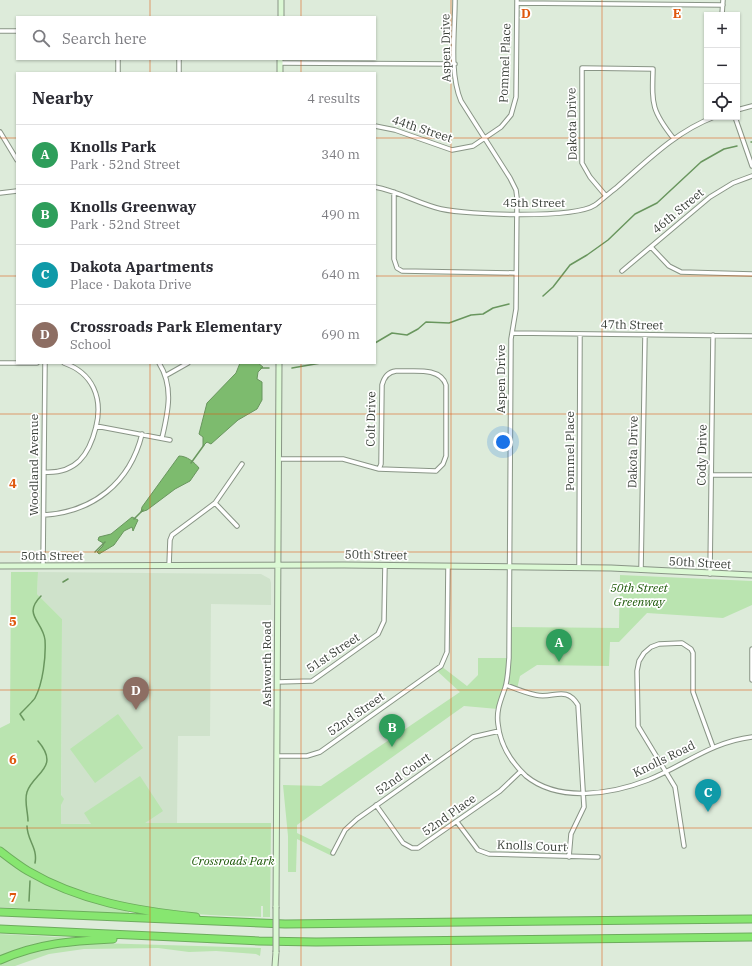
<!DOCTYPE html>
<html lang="en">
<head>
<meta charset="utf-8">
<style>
  :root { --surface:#fff; --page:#f2f2f3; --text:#2b2b33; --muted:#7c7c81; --line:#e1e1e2; --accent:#ea580c }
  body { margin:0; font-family:"IBM Plex Serif",serif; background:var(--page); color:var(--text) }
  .controls { position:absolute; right:12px; top:12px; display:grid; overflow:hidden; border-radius:0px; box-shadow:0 1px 3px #0004 }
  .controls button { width:36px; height:36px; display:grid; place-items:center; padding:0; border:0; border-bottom:1px solid var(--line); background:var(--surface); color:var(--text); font:20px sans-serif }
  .you { position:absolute; left:503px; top:442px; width:14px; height:14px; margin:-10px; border:3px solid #fff; border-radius:50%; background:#1a73e8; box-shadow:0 0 0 6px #1a73e833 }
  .badge { display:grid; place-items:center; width:26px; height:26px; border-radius:50%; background:var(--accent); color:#fff; font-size:13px; font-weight:700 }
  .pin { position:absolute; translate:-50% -33px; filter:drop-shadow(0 1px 2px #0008) }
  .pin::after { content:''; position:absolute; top:21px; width:14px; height:12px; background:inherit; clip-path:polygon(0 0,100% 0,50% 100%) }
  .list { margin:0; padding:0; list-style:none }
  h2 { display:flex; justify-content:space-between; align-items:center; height:52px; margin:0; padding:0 16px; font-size:17px }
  h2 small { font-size:13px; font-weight:400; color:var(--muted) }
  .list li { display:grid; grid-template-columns:26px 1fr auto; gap:12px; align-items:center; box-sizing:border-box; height:60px; padding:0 16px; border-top:1px solid var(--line) }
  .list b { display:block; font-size:15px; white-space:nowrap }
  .list p { margin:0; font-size:13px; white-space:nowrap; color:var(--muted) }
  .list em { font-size:13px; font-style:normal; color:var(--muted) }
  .icon { flex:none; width:22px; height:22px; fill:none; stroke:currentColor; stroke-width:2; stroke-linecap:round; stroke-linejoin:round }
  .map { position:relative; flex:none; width:752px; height:966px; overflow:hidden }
  .search { position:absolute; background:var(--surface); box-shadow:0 1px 3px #0004; left:16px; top:16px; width:360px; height:44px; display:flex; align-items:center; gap:10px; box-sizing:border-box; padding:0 14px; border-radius:0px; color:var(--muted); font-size:15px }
  .panel { position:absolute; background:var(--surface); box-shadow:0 1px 3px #0004; left:16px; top:72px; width:360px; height:292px; border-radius:0px }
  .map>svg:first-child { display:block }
  .built { fill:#cfe2cb }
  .green { fill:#bae4b0 }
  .water { fill:#7dbb6e; stroke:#69965e }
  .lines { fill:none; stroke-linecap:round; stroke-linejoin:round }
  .stream { stroke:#69965e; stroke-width:1.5 }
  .minor-casing { stroke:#899586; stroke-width:5.5 }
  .secondary-casing { stroke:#899586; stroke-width:7 }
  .motorway-casing { stroke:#6cac5c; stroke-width:9 }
  .minor { stroke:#fff; stroke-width:3.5 }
  .secondary { stroke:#dbf8d4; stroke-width:5 }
  .motorway { stroke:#87e670; stroke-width:7 }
  .secondary-bridge-casing { stroke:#899586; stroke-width:7; stroke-linecap:butt }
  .secondary-bridge { stroke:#dbf8d4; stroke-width:5 }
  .grid { fill:none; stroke:#df580e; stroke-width:1; stroke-opacity:0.55 }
  .labels { text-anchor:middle; stroke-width:3.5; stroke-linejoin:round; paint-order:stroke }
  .street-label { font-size:12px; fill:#393f38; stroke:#fff }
  .park-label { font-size:12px; font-style:italic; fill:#1b5706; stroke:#fff }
  .grid-label { font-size:13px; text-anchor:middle; font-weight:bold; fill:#df580e; stroke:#fff; stroke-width:3.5; stroke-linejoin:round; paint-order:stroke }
</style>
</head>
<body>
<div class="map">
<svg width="752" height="966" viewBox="0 0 752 966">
  <rect width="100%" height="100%" fill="#ddebda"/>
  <path class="built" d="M38,572L261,574L270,579L271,583V605L211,604L210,736H178L177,823L61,824L62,619L37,594Z"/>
  <path class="green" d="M11,572H38L37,594L62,619L61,795L64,799L61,805V824H91L84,813L140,776L163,811L145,823H271L270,917H263V906H261V917C194,915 125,912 63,886C41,876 20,862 0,849V728L10,723Z
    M620,575L752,581V605L723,618L647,613L619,642H610L609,666L537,665L520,676L517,689L506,685L498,709L464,706L297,825V833L334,851L332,856L297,839L296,872H288V836L283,785L321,786L460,692L436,670L441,666L467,686L478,675V658H509L510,627L619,628Z
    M118,714L143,748L95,783L70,749Z
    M0,855L75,896L129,912V914L0,907Z
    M0,934L78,938L41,943L0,957Z
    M97,943L261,948L260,956L256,954L216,951L189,952L158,948L84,949L49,954L15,966H0V963L44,948Z"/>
  <path class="water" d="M240,363H258L263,367L258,372L257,379L262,382V400L257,409L238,420L211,444L207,442L203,446V437L199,434L207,403L236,373Z
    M179,456C187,456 194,462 199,468L190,481L175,489L147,510L141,512L142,507Z
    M132,517L138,520L133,531L132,527L124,531L114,545L99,554L97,552L103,546V543L98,540L99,537L111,534Z"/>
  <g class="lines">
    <path class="stream" d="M751,142H752
      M543,296L553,287L570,265L587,255L608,240L635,214L657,203L701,162L724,149L737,146
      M375,343L392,333L407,335L418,329L426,322L449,323L471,315L483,314L493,308L509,304
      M261,368H269
      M292,368L321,363
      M191,463L204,445
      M134,519L143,510
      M95,552L105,542
      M63,582L68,579
      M24,720L20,714C22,712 34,700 35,698C43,683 46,657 45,640C43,621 22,615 41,596
      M28,821C28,812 24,801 27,792C33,773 61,768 38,741
      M27,826C27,840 38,848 35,863
      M29,901L30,881"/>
    <defs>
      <path id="minor" d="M455,0C455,31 449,73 461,101L510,178L516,190L517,198L516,309L511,339L509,658C508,668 508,679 505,688C501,700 496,710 498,724C500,744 511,762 526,776C559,803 612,794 648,780C685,765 711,742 752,737
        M517,3L723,5
        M722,15L723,0
        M0,31H17
        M280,63L455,64
        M118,73V59
        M179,73V59
        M737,110L752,106
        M735,117L752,166
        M375,126L395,130L452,150L473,146L501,127L511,115L516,97L517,0
        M0,132L17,160
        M375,187C398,191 419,204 441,209C468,215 574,219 595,205C602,200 609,193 616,188C647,161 675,132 714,117
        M394,192V259L397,268L402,271L516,273
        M0,193L17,191
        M606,196L590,177L582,163V68L653,69C652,104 651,110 674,139
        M651,247L669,266L681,272L752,274
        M622,271L710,197L733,183L752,176
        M512,333L752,336
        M0,363H37
        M159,363C174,387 168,412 162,438
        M165,376L188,363
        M96,426L170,440
        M278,459H343L379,469L436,471L443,464L446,456V385C440,366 412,372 396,371C388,372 384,377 382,385L381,464L379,469
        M44,472C76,474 89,455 96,427C103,398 93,373 64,363
        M711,475H752
        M215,503L237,526
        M44,515C93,512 130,483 142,434
        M43,566L45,363
        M169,566L170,540L172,535L215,503L242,464
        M579,568L580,334
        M641,570L645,335
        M710,574L713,335
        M752,649V680
        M277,682L312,681L378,634L384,621L385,565
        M506,685C516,689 526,693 536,695C553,699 566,685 578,705L584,807L571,834L569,857
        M277,756H307L320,752L441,666L447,652L448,566
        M376,805L403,843L412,848H418L500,791L521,771
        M457,822L478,850L489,854L598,857
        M684,846L675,787L638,726L637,671L639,661L644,653L651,647L659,644L682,643L691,649L693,653V692L713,747
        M333,853L345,830L357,819L473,737L499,731"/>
      <path id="secondary" d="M281,17V0
        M280,73V59
        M0,566L344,565L611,568L752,575
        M276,907L279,363
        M275,966L276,952"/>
      <path id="motorway" d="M0,851C9,858 18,865 28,871C79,901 137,911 196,917
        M0,912L285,924L752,919
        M0,929L259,941L316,942L752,937
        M0,960C39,943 71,941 113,939"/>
    </defs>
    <use href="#minor" class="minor-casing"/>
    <use href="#secondary" class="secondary-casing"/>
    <use href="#motorway" class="motorway-casing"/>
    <use href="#minor" class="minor"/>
    <use href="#secondary" class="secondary"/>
    <use href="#motorway" class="motorway"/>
    <defs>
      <path id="secondary-bridge" d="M276,952V907"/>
    </defs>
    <use href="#secondary-bridge" class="secondary-bridge-casing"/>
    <use href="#secondary-bridge" class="secondary-bridge"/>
  </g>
  <path class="grid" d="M150,0V17M301,0V17M451,0V966M602,0V966M150,59V73M301,59V73M0,138H17M375,138H752M0,276H17M375,276H752M150,363V966M301,363V966M0,414H752M0,552H752M0,690H752M0,828H752"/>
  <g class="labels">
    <g class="street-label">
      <text transform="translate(446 48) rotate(-91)" y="4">Aspen Drive</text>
      <text transform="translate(505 63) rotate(-88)" y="4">Pommel Place</text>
      <text transform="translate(572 124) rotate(-91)" y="4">Dakota Drive</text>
      <text transform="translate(422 129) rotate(18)" y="4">44th Street</text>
      <text x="534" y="207">45th Street</text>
      <text transform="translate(678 211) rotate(-40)" y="4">46th Street</text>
      <text transform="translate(632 325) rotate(1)" y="4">47th Street</text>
      <text transform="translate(501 379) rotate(-90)" y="4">Aspen Drive</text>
      <text transform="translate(371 419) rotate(-89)" y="4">Colt Drive</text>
      <text transform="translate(570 451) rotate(-90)" y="4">Pommel Place</text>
      <text transform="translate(633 452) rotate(-89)" y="4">Dakota Drive</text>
      <text transform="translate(702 455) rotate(-89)" y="4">Cody Drive</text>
      <text transform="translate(34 465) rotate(-90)" y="4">Woodland Avenue</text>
      <text transform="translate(376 555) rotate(1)" y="4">50th Street</text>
      <text x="52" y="560">50th Street</text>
      <text transform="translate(700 563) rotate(3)" y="4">50th Street</text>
      <text transform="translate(333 653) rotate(-34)" y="4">51st Street</text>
      <text transform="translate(267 664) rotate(-90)" y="4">Ashworth Road</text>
      <text transform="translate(356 714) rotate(-35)" y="4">52nd Street</text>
      <text transform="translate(664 759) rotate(-26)" y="4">Knolls Road</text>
      <text transform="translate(403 774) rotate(-35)" y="4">52nd Court</text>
      <text transform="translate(449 815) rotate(-35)" y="4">52nd Place</text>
      <text transform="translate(532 846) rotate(2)" y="4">Knolls Court</text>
    </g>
    <g class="park-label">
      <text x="639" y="592">50th Street<tspan x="639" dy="14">Greenway</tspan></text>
      <text x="233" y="865">Crossroads Park</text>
    </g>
  </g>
  <g class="grid-label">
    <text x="526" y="18">D</text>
    <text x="677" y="18">E</text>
    <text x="13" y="488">4</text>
    <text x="13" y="626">5</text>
    <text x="13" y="764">6</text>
    <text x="13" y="902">7</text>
  </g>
</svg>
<div class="controls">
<button>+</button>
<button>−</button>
<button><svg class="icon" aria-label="locate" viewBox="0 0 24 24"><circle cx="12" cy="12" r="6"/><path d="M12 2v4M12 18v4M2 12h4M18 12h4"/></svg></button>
</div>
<div class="you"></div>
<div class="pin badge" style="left:559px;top:662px;background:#2e9e5b">A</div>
<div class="pin badge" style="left:392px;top:747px;background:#2e9e5b">B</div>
<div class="pin badge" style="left:708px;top:812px;background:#0f9aa8">C</div>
<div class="pin badge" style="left:136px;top:710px;background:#8d6e63">D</div>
<div class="search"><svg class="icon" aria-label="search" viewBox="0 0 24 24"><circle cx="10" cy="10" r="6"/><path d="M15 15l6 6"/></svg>Search here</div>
<section class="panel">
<h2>Nearby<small>4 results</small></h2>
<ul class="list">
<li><span class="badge" style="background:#2e9e5b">A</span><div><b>Knolls Park</b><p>Park · 52nd Street</p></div><em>340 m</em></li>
<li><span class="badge" style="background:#2e9e5b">B</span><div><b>Knolls Greenway</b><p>Park · 52nd Street</p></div><em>490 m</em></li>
<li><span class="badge" style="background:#0f9aa8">C</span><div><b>Dakota Apartments</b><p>Place · Dakota Drive</p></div><em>640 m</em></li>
<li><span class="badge" style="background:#8d6e63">D</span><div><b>Crossroads Park Elementary</b><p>School</p></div><em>690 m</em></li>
</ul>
</section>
</div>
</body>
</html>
